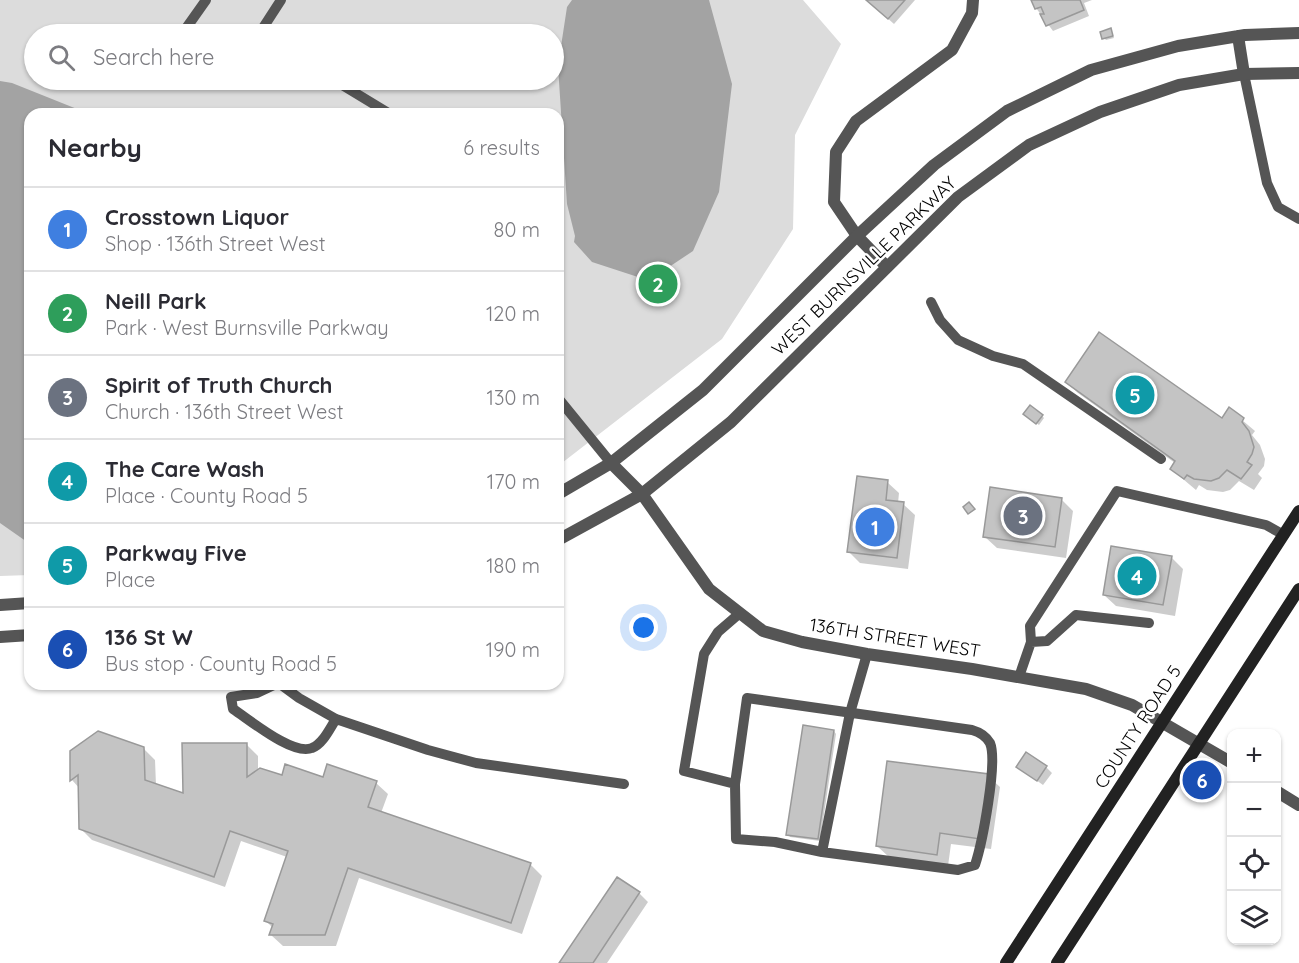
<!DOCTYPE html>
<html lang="en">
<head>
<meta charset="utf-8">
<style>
  :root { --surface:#fff; --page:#f2f2f3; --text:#2b2b33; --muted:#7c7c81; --line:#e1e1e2; --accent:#db2777 }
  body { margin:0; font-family:Quicksand,sans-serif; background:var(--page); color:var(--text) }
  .controls { position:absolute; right:18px; bottom:18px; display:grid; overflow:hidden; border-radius:12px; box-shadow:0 2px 4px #0004 }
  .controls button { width:54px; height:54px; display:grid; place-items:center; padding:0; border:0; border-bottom:2px solid var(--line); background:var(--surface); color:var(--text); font:30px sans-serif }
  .you { position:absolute; left:644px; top:628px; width:21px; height:21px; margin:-15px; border:4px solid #fff; border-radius:50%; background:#1a73e8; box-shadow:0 0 0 9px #1a73e833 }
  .badge { display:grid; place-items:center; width:39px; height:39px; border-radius:50%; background:var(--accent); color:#fff; font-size:20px; font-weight:700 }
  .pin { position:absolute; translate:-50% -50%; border:3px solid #fff; box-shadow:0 2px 6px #0006 }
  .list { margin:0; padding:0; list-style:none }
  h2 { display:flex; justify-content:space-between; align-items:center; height:78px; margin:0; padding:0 24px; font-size:26px }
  h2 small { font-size:20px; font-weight:400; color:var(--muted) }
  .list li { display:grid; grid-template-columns:39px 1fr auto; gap:18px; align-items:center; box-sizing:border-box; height:84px; padding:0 24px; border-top:2px solid var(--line) }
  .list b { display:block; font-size:22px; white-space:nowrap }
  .list p { margin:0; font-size:20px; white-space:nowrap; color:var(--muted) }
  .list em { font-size:20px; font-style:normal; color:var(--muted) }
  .icon { flex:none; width:33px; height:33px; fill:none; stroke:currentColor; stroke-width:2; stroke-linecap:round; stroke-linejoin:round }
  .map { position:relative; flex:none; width:1299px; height:963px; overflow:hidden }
  .search { position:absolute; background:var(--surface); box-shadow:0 2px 4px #0004; left:24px; top:24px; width:540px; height:66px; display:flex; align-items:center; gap:15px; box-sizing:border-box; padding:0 21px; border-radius:33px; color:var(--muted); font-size:22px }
  .panel { position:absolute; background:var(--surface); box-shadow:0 2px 4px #0004; left:24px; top:108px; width:540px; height:582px; border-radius:18px }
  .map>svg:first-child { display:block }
  .green { fill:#dcdcdc; fill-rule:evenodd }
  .water { fill:#a3a3a3 }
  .shadow { fill:#0003 }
  .building { fill:#c4c4c4; stroke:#999; stroke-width:1.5 }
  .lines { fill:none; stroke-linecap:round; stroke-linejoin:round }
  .service { stroke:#555; stroke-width:10 }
  .minor { stroke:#555; stroke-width:12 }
  .tertiary { stroke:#555; stroke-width:12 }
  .secondary { stroke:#222; stroke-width:12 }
  .labels { text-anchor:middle; stroke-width:5; stroke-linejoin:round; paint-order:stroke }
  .street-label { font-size:18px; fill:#000; stroke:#fff }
</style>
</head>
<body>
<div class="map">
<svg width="1299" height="963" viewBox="0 0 1299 963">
  <rect width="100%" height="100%" fill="#fff"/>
  <path class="green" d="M0,0H803L841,44L795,135L793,229L722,339L558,466V114H30V575L0,576ZM34,34H554V80H34Z"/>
  <path class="water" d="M572,0H709L732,84L719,192L693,251L654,277L641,278L592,262L574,242L575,236L567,204L558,66L567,7Z
    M0,81L12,83L82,111L83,114H30V544L0,523Z"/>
  <path class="shadow" d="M867,0H915L894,24Z
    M1032,0H1092L1084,3L1089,16L1053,31L1036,8Z
    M1110,30L1114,38L1106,40L1104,38Z
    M1066,382L1222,420L1229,409L1255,431L1252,435L1260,445L1265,459L1264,466L1258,474L1262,478L1254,490L1239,481L1230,490L1223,492L1207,490L1199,485L1196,490L1171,469L1175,463L1078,393Z
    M1027,416H1042L1044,418L1039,425Z
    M887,482L899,493L898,503L903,504L915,515L908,569L860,563L848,551Z
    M1061,499L1073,511L1066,558L997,548L985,537Z
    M1171,557L1183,569L1175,616L1116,606L1104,595Z
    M834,731L836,734L820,841L790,837L788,834Z
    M246,744L258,756V771L282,777L376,783L388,794L381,813L530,864L542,876L522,934L359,878L336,946H283L271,935L273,928L266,921L287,857L241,841L225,887L92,840L80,828V789L72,780V751L144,749L155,760L156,785L184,795Z
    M1018,767H1046L1052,773L1043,785Z
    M988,776L1000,787L991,849L951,844L948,866L889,857L877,846Z
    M639,893L648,902L607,963H560Z"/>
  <path class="building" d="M866,0H905L888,19Z
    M1031,0H1080L1084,10L1046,26L1040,14H1044L1041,7L1035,9Z
    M1111,28L1113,36L1102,39L1100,32Z
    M1099,332L1222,418L1229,407L1244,418L1242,422L1249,431L1254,447L1252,454L1247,462L1252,465L1241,479L1227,470L1219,478L1211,481L1194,479L1187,475L1184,479L1170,469L1175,461L1065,382Z
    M1030,405L1043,415L1036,424L1023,414Z
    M857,476L888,480L886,500L904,502L897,558L847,552Z
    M990,487L1062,498L1055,547L983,537Z
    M969,502L975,509L968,514L963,507Z
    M1111,546L1172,556L1163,605L1103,595Z
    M803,725L834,730L818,839L786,835Z
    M98,731L144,747L145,780L183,793L182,743H247V777L260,768L282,775L285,764L323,777L327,764L377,781L368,807L531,863L511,923L348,868L325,935H269L273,924L264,921L288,851L230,831L214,877L79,829L78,775L70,781V751Z
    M1026,752L1047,766L1037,781L1016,767Z
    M887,761L989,774L980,839L940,833L937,855L876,846Z
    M617,877L640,892L593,963H559Z"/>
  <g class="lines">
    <path class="service" d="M182,34L206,0
      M259,34L281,0
      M1244,74L1267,183L1278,207L1299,219
      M334,80L390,114
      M931,302L940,320L958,340L993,356L1023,364L1161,459
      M558,398L611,463
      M740,613L718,632L704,654L684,771L735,784L736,839L775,842L822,852L850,713L867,654
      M1031,642L1030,626L1117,491L1266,525L1284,535
      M1019,677L1031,642L1047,641L1076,615L1149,623
      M276,684L257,693L231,697L233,709C250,720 293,756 312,748C323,744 330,728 336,719
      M280,684L299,698L336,719L428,750L476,763L624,784
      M735,784L747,698L972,730C979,732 986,736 990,743C998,762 982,844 975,865L958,870L822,852"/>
    <path class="minor" d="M887,267L857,236L834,202L836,152L856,121L952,50L972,13L973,0"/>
    <path class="tertiary" d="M1238,36L1244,74
      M611,463L642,494L709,589L763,631L802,642L867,654L972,669L1086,689L1132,705L1232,763
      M558,494L611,463L703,390L857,236L934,165L1007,111L1091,70L1178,46L1245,35L1299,33
      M558,540L642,494L731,422L958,197L1029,145L1100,112L1179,85L1244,74L1299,73
      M0,605L30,603
      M0,637L30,635
      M1276,791L1299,805"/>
    <path class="secondary" d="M1006,963L1299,511
      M1057,963L1299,589"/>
  </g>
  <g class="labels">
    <g class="street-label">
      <text transform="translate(864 266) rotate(-44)" y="6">WEST BURNSVILLE PARKWAY</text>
      <text transform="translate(895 638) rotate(9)" y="6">136TH STREET WEST</text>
      <text transform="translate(1138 727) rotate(-57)" y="6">COUNTY ROAD 5</text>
    </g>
  </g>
</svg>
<div class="controls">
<button>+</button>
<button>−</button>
<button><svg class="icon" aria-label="locate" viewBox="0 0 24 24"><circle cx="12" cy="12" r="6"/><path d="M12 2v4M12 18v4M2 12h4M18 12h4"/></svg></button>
<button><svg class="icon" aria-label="layers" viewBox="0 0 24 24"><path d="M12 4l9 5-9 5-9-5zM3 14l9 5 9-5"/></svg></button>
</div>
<div class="you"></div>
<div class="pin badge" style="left:875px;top:527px;background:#3f7fe0">1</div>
<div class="pin badge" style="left:658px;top:284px;background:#2e9e5b">2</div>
<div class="pin badge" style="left:1023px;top:516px;background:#6b7280">3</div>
<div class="pin badge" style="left:1137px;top:576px;background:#0f9aa8">4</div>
<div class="pin badge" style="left:1135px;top:395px;background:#0f9aa8">5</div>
<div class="pin badge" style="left:1202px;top:780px;background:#1a4fb4">6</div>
<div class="search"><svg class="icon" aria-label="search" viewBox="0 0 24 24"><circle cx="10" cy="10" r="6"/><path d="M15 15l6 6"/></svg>Search here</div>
<section class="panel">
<h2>Nearby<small>6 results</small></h2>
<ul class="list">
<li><span class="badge" style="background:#3f7fe0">1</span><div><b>Crosstown Liquor</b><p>Shop · 136th Street West</p></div><em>80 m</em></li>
<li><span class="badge" style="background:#2e9e5b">2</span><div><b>Neill Park</b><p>Park · West Burnsville Parkway</p></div><em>120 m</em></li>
<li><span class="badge" style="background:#6b7280">3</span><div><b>Spirit of Truth Church</b><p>Church · 136th Street West</p></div><em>130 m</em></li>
<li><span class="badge" style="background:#0f9aa8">4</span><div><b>The Care Wash</b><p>Place · County Road 5</p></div><em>170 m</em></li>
<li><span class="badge" style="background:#0f9aa8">5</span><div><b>Parkway Five</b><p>Place</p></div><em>180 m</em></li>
<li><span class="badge" style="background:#1a4fb4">6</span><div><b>136 St W</b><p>Bus stop · County Road 5</p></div><em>190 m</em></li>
</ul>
</section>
</div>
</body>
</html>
